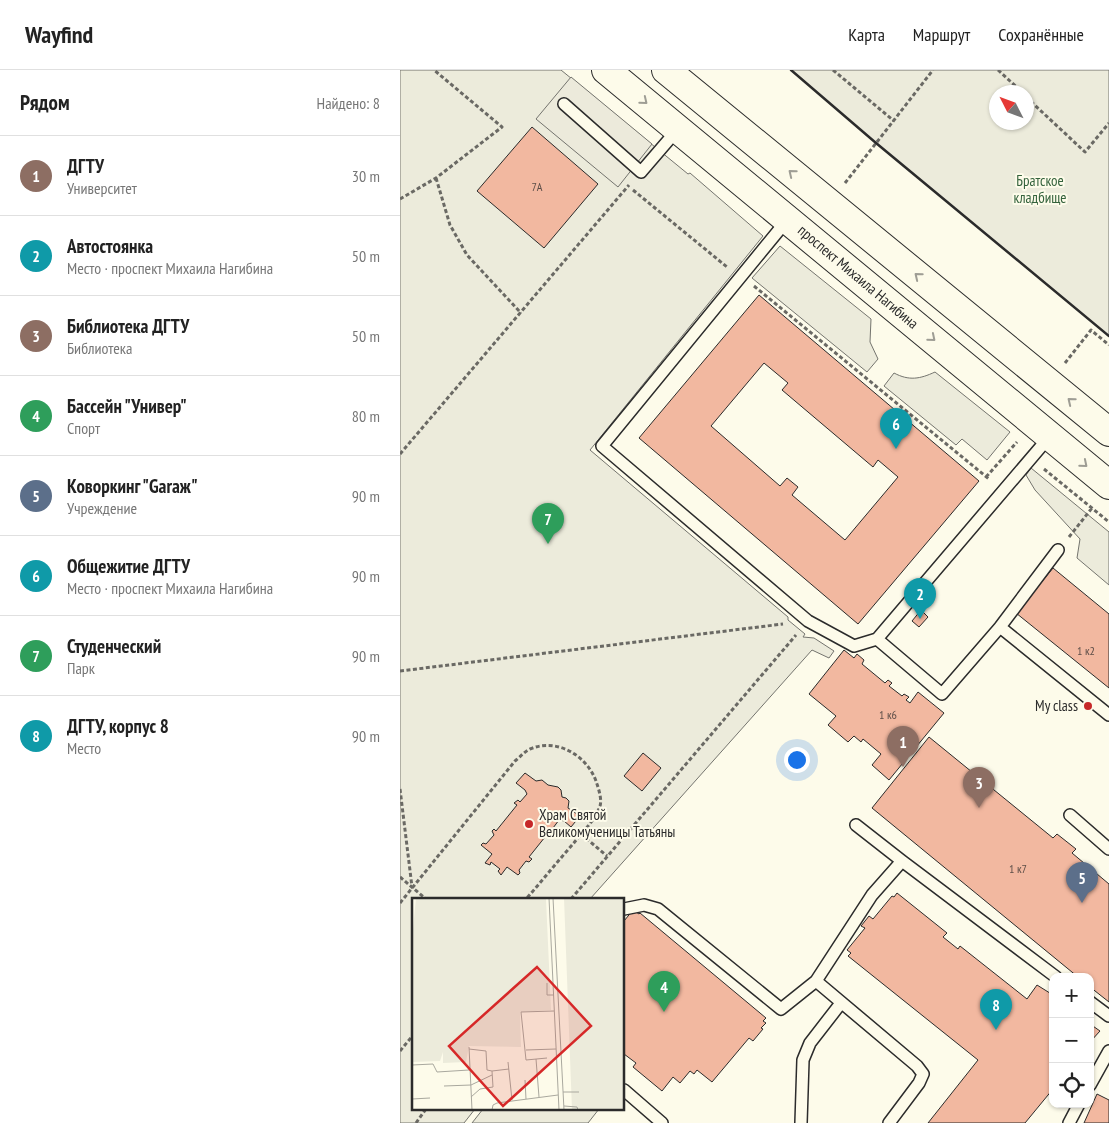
<!DOCTYPE html>
<html lang="ru">
<head>
<meta charset="utf-8">
<style>
  :root { --surface:#fff; --page:#f2f2f2; --text:#222; --muted:#767676; --line:#e0e0e0; --accent:#c62828 }
  body { margin:0; font-family:"PT Sans Narrow",sans-serif; background:var(--page); color:var(--text) }
  .controls { position:absolute; right:15px; bottom:15px; display:grid; overflow:hidden; border-radius:10px; box-shadow:0 1px 4px #0004 }
  .controls button { width:45px; height:45px; display:grid; place-items:center; padding:0; border:0; border-bottom:1px solid var(--line); background:var(--surface); color:var(--text); font:25px sans-serif }
  .compass { position:absolute; left:589px; top:15px; width:45px; height:45px; border-radius:50%; background:var(--surface); box-shadow:0 1px 4px #0004; rotate:312deg }
  .you { position:absolute; left:396px; top:689px; width:18px; height:18px; margin:-12px; border:4px solid #fff; border-radius:50%; background:#1a73e8; box-shadow:0 0 0 8px #1a73e833 }
  .badge { display:grid; place-items:center; width:32px; height:32px; border-radius:50%; background:var(--accent); color:#fff; font-size:16px; font-weight:700 }
  .pin { position:absolute; translate:-50% -41px; filter:drop-shadow(0 1px 2px #0008) }
  .pin::after { content:''; position:absolute; top:26px; width:18px; height:15px; background:inherit; clip-path:polygon(0 0,100% 0,50% 100%) }
  .list { margin:0; padding:0; list-style:none }
  h2 { display:flex; justify-content:space-between; align-items:center; height:65px; margin:0; padding:0 20px; font-size:21px }
  h2 small { font-size:16px; font-weight:400; color:var(--muted) }
  .list li { display:grid; grid-template-columns:32px 1fr auto; gap:15px; align-items:center; box-sizing:border-box; height:80px; padding:0 20px; border-top:1px solid var(--line) }
  .list b { display:block; font-size:19px; white-space:nowrap }
  .list p { margin:0; font-size:16px; white-space:nowrap; color:var(--muted) }
  .list em { font-size:16px; font-style:normal; color:var(--muted) }
  .icon { flex:none; width:28px; height:28px; fill:none; stroke:currentColor; stroke-width:2; stroke-linecap:round; stroke-linejoin:round }
  .map { position:relative; flex:none; width:709px; height:1053px; overflow:hidden }
  header { display:flex; align-items:center; gap:30px; box-sizing:border-box; height:70px; padding:0 25px; background:var(--surface); border-bottom:1px solid var(--line) }
  header strong { font-size:24px }
  nav { display:flex; gap:28px; margin-inline-start:auto; font-size:18px }
  main { display:flex }
  aside { flex:1; background:var(--surface) }
  .map>svg:first-child { display:block }
  .green { fill:#ecebdb; stroke:#74746e; fill-rule:evenodd }
  .parking { fill:#eceadb; stroke:#74746e }
  .building { fill:#f2b8a0; stroke:#2b2b2b; fill-rule:evenodd }
  .lines { fill:none; stroke-linecap:round; stroke-linejoin:round }
  .lane-casing { stroke:#2b2b2b; stroke-width:14 }
  .primary-casing { stroke:#2b2b2b; stroke-width:30 }
  .path { stroke:#6a6964; stroke-width:3; stroke-dasharray:4 2.5; stroke-linecap:butt }
  .lane { stroke:#fdfbea; stroke-width:11 }
  .primary { stroke:#fdfbea; stroke-width:28 }
  .wall { stroke:#2b2b2b; stroke-width:2.5 }
  .oneway { stroke:#9e9d94 }
  .poi-dot { fill:#c62828; stroke:#fdfbea; stroke-width:2 }
  .labels { text-anchor:middle; stroke-width:4; stroke-linejoin:round; paint-order:stroke }
  .number-label { font-size:12px; fill:#5d4e48 }
  .park-label { font-size:15px; fill:#34623c; stroke:#fdfbea }
  .street-label { font-size:15px; fill:#2b2b2b; stroke:#fdfbea }
  .poi-label { font-size:15px; fill:#2b2b2b; stroke:#fdfbea; text-anchor:end }
  .inset-road { fill:none; stroke:#a9a89e; stroke-width:1 }
  .view { fill:#d62828; fill-opacity:0.15; stroke:#d62828; stroke-width:2.5 }
  .inset-edge { fill:none; stroke:#2b2b2b; stroke-width:2.5 }
</style>
</head>
<body>
<header>
<strong>Wayfind</strong>
<nav><a>Карта</a><a>Маршрут</a><a>Сохранённые</a></nav>
</header>
<main>
<aside>
<h2>Рядом<small>Найдено: 8</small></h2>
<ul class="list">
<li><span class="badge" style="background:#8d6e63">1</span><div><b>ДГТУ</b><p>Университет</p></div><em>30 m</em></li>
<li><span class="badge" style="background:#0f9aa8">2</span><div><b>Автостоянка</b><p>Место · проспект Михаила Нагибина</p></div><em>50 m</em></li>
<li><span class="badge" style="background:#8d6e63">3</span><div><b>Библиотека ДГТУ</b><p>Библиотека</p></div><em>50 m</em></li>
<li><span class="badge" style="background:#2e9e5b">4</span><div><b>Бассейн &quot;Универ&quot;</b><p>Спорт</p></div><em>80 m</em></li>
<li><span class="badge" style="background:#5c6f8a">5</span><div><b>Коворкинг &quot;Gаraж&quot;</b><p>Учреждение</p></div><em>90 m</em></li>
<li><span class="badge" style="background:#0f9aa8">6</span><div><b>Общежитие ДГТУ</b><p>Место · проспект Михаила Нагибина</p></div><em>90 m</em></li>
<li><span class="badge" style="background:#2e9e5b">7</span><div><b>Студенческий</b><p>Парк</p></div><em>90 m</em></li>
<li><span class="badge" style="background:#0f9aa8">8</span><div><b>ДГТУ, корпус 8</b><p>Место</p></div><em>90 m</em></li>
</ul>
</aside>
<div class="map">
<svg width="709" height="1053" viewBox="0 0 709 1053">
  <rect width="100%" height="100%" fill="#fdfbea"/>
  <path class="green" d="M0,0H161L288,104L290,103L363,166L190,380L388,547V550L405,564L403,567L414,568L434,581L429,588L412,580L190,829H14V1039H75L64,1053H0Z
    M391,0H709V266L476,73ZM596,22H626V52H596Z
    M380,176L471,249L470,272L478,289L467,302L352,208Z
    M535,302L610,362L587,390L562,369L556,375L484,316L494,303C509,311 520,309 535,302Z
    M631,398L709,462V515L677,488L680,469L635,420L626,405Z
    M83,1039H199L188,1053H72Z"/>
  <path class="parking" d="M171,7L252,74L218,117L136,49Z"/>
  <path class="building" d="M132,57L198,114L144,178L77,121Z
    M359,225L579,411L458,554L239,368ZM364,293L388,313L382,320L473,397L478,390L498,407L445,470L392,425L398,417L387,408L380,416L311,356Z
    M653,498L709,544V618L616,543Z
    M521,540L528,547L519,557L512,551Z
    M444,580L454,588L457,584L464,590L462,594L485,613L488,610L492,613L489,616L502,626L504,624L509,627L506,630L510,633L518,622L544,643L489,710L472,695L481,684L463,669L461,672L454,666L448,672L428,655L436,646L409,624Z
    M529,667L653,768L657,764L676,779L672,783L709,814V932L690,917V907H678L472,738Z
    M243,683L261,698L242,721L224,706Z
    M125,703L136,711L142,710L148,715L158,717L161,720L162,727L166,728L169,731L168,738L180,746L171,757L164,751L159,750L153,758L155,762L153,764L149,762L129,787L132,789L129,792L126,791L119,800L120,803L118,805L107,797L101,805L98,801L100,799L91,792L90,795L85,793L92,784L81,775L83,773L86,774L94,765L92,761L94,759L96,761L117,735L114,733L118,730L120,732L127,724L125,720L116,713Z
    M497,823L547,863L543,867L558,879L560,876L627,929L637,915L653,925V1019L625,1053H528L578,990L448,886L451,883L447,880L465,858L461,856L469,846L473,849L492,826L494,827Z
    M233,840L239,844L240,843L366,948L363,951L366,953L361,958L363,959L353,971L349,968L312,1012L297,1000L294,1004L290,1001L280,1013L273,1007L262,1021L233,997L236,993L224,984V851Z
    M690,954L700,961L690,972Z
    M697,1024L709,1030V1053H684Z"/>
  <g class="lines">
    <defs>
      <path id="lane" d="M164,34L241,102L278,59
        M388,149L202,376L408,551L454,576L477,569L650,366
        M600,557L709,645
        M477,569L542,624L600,557L658,480
        M670,745L709,779
        M456,755L502,791L656,907
        M224,839L244,835L258,839L381,939L416,911
        M690,932L709,946
        M690,1015L709,981
        M224,1020L262,1053
        M401,1053L403,990L410,973L441,933
        M489,1053L519,1013L523,1004L517,996L416,911L472,825L502,791
        M669,1053L679,1034"/>
      <path id="primary" d="M206,0L709,415
        M266,0L709,362"/>
    </defs>
    <use href="#lane" class="lane-casing"/>
    <use href="#primary" class="primary-casing"/>
    <path class="path" d="M433,0L494,51
      M598,0L622,22
      M626,27L685,82L709,53
      M36,108L50,155L67,185L121,243
      M445,113L533,0
      M233,120L327,197
      M0,129L36,108L102,57L34,0
      M354,216L589,409
      M665,293L691,260L709,275
      M0,384L229,115
      M644,399L709,452
      M586,407L617,372
      M669,467L692,438
      M0,601L383,554
      M0,719L12,817
      M181,764L207,786
      M0,807L26,829
      M171,829L396,565
      M0,833L115,691C120,687 124,682 130,679C158,667 189,687 197,714C199,720 202,730 200,736C195,750 182,763 173,774C157,792 142,811 126,829
      M0,981L14,964
      M16,1053L26,1039"/>
    <use href="#lane" class="lane"/>
    <use href="#primary" class="primary"/>
    <path class="wall" d="M391,0L476,73L709,266"/>
  </g>
  <defs><path id="oneway-chevron" d="M-2-3.5L2.5 0L-2 3.5" fill="none" stroke-width="1.6" stroke-linecap="round" stroke-linejoin="round" transform="scale(1.25)"/></defs>
  <g class="oneway">
    <use href="#oneway-chevron" transform="translate(244 31) rotate(39)"/>
    <use href="#oneway-chevron" transform="translate(392 103) rotate(-141)"/>
    <use href="#oneway-chevron" transform="translate(518 206) rotate(-141)"/>
    <use href="#oneway-chevron" transform="translate(532 268) rotate(40)"/>
    <use href="#oneway-chevron" transform="translate(671 331) rotate(-141)"/>
    <use href="#oneway-chevron" transform="translate(684 394) rotate(40)"/>
  </g>
  <g class="poi-dot">
    <circle cx="688" cy="636" r="5"/>
    <circle cx="129" cy="754" r="5"/>
  </g>
  <g class="labels">
    <g class="number-label">
      <text x="137" y="121">7А</text>
      <text x="686" y="585">1 к2</text>
      <text x="488" y="649">1 к6</text>
      <text x="618" y="803">1 к7</text>
    </g>
    <g class="park-label">
      <text x="640" y="116">Братское<tspan x="640" dy="17">кладбище</tspan></text>
    </g>
    <g class="street-label">
      <text transform="translate(458 207) rotate(40)" y="5">проспект Михаила Нагибина</text>
    </g>
    <g class="poi-label">
      <text x="678" y="641">My class</text>
      <text x="139" y="750" text-anchor="start">Храм Святой<tspan x="139" dy="17">Великомученицы Татьяны</tspan></text>
    </g>
  </g>
  <g transform="translate(12 828)">
    <rect width="212" height="212" fill="#fdfbea"/>
    <path d="M4,0L134,1L139,112L108,114L109,149L57,148L54,164L31,165V154L28,163L0,164V42ZM152,0H212V212H160Z" fill="#ecebdb"/>
    <path class="inset-road" d="M137,0L147,212M141,0L152,212M135,85V97H142M57,149L60,212M57,151L74,153L75,172L80,173M114,152L144,151M135,160L114,162L109,114L142,113M124,161L127,199M96,164L100,202M0,167L21,166L25,174L57,172M113,182L114,201M32,188L59,187L80,177M151,194H167M59,199L68,191L81,189L80,173L97,171M0,201L18,200M152,208L165,209L166,212M80,212L81,207L85,205L146,197"/>
    <path class="view" d="M125,69L179,128L91,208L37,148Z"/>
    <rect width="212" height="212" class="inset-edge"/>
  </g>
</svg>
<div class="controls">
<button>+</button>
<button>−</button>
<button><svg class="icon" aria-label="locate" viewBox="0 0 24 24"><circle cx="12" cy="12" r="6"/><path d="M12 2v4M12 18v4M2 12h4M18 12h4"/></svg></button>
</div>
<svg class="compass" viewBox="-18 -18 36 36"><path d="M0-13l5 13h-10z" fill="#e53935"/><path d="M0 13l5-13h-10z" fill="#767676"/></svg>
<div class="you"></div>
<div class="pin badge" style="left:503px;top:697px;background:#8d6e63">1</div>
<div class="pin badge" style="left:520px;top:549px;background:#0f9aa8">2</div>
<div class="pin badge" style="left:579px;top:738px;background:#8d6e63">3</div>
<div class="pin badge" style="left:264px;top:942px;background:#2e9e5b">4</div>
<div class="pin badge" style="left:682px;top:833px;background:#5c6f8a">5</div>
<div class="pin badge" style="left:496px;top:379px;background:#0f9aa8">6</div>
<div class="pin badge" style="left:148px;top:474px;background:#2e9e5b">7</div>
<div class="pin badge" style="left:596px;top:960px;background:#0f9aa8">8</div>
</div>
</main>
</body>
</html>
